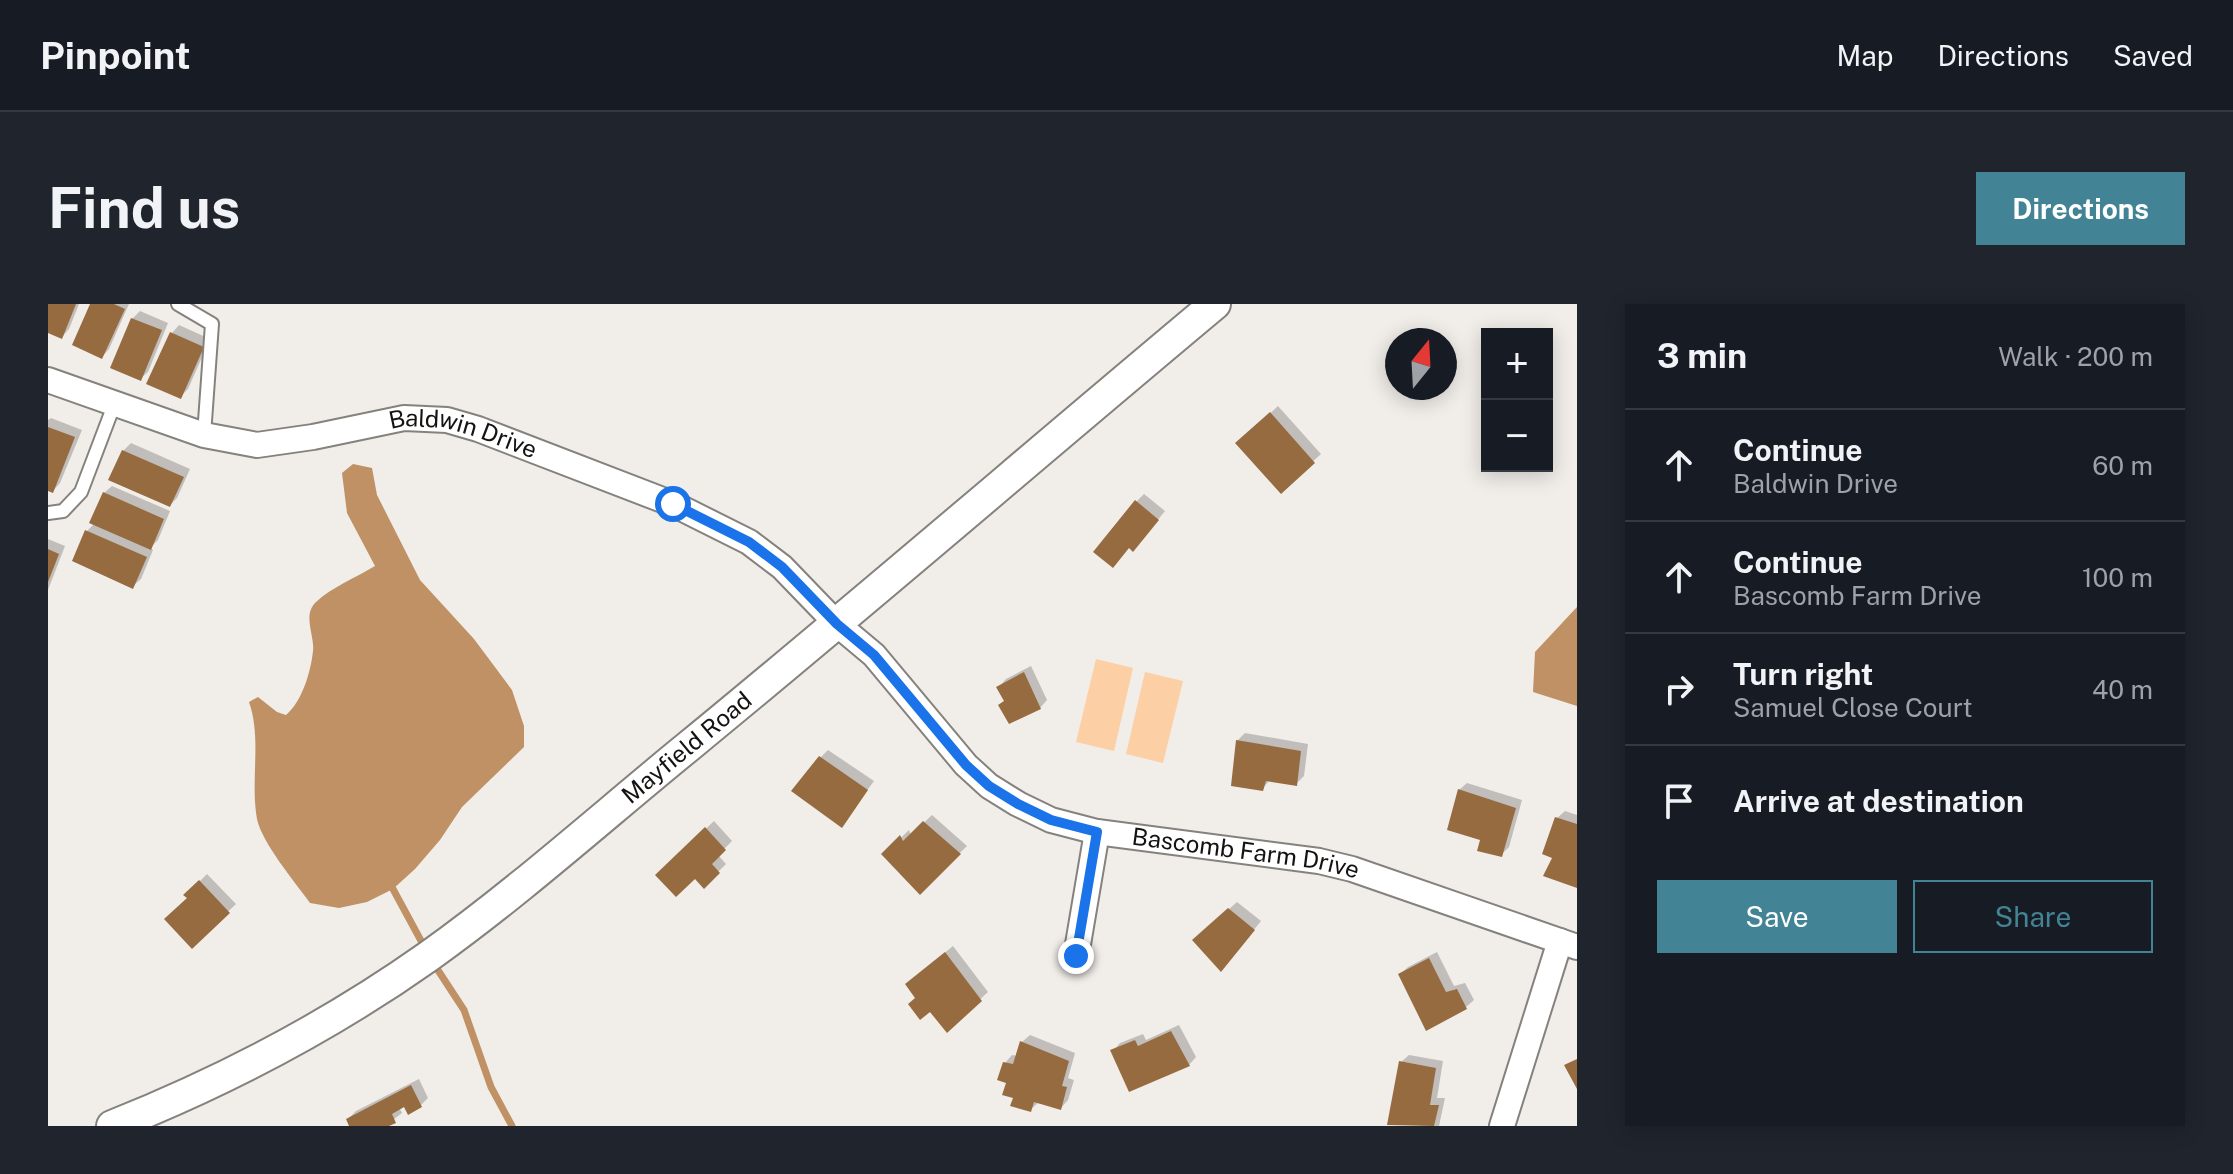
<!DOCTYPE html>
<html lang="en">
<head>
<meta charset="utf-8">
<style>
  :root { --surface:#171b24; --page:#20242c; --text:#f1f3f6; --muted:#9ea1a6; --line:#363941; --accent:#428495 }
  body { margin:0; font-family:"Public Sans",sans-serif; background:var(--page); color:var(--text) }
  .controls { position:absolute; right:24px; top:24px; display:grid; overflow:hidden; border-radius:0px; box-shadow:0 4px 20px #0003 }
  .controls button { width:72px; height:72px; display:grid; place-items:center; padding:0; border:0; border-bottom:2px solid var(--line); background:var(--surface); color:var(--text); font:40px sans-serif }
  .compass { position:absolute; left:1337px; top:24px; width:72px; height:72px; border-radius:50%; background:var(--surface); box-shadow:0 4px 20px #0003; rotate:18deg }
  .stop { position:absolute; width:24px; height:24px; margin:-18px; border:6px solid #1a73e8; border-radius:50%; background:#fff }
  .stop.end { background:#1a73e8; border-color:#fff; box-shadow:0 2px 8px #0008 }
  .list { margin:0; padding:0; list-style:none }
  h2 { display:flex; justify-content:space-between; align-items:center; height:104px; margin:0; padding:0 32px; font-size:34px }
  h2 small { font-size:26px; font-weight:400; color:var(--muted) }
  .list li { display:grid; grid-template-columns:52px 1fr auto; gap:24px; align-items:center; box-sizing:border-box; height:112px; padding:0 32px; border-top:2px solid var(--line) }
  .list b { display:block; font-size:30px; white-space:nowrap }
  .list p { margin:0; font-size:26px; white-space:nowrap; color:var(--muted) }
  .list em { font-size:26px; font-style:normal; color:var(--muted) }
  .actions { display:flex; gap:16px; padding:24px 32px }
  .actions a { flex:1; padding:18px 0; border:2px solid var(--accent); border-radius:0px; text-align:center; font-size:28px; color:var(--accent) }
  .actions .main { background:var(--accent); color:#fff }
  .icon { flex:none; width:44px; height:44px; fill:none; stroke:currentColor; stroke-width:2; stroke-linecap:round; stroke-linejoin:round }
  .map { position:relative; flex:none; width:1529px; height:822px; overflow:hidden; border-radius:0px }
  header { display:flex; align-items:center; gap:48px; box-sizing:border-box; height:112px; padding:0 40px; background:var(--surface); border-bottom:2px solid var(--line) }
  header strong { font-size:38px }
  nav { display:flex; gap:44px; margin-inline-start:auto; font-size:28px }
  .intro { display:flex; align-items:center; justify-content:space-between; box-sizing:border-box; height:192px; padding:0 48px }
  h1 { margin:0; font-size:56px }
  .button { padding:20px 36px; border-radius:0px; background:var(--accent); color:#fff; font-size:28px; font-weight:700 }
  main { display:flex; gap:48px; padding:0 48px }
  aside { flex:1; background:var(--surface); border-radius:0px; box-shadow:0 4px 20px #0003 }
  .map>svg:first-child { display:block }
  .green { fill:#fdcfa4 }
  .water { fill:#bf9165 }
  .shadow { fill:#0003 }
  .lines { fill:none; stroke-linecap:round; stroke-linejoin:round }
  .stream { stroke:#bf9165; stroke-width:7 }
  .building { fill:#966b40 }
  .service-casing { stroke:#85827e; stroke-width:16 }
  .minor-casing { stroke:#85827e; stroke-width:28 }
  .tertiary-casing { stroke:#85827e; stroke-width:34 }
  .service { stroke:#fff; stroke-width:12 }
  .minor { stroke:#fff; stroke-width:24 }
  .tertiary { stroke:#fff; stroke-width:30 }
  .route { stroke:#1a73e8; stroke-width:10 }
  .labels { text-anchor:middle; stroke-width:8; stroke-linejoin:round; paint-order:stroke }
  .street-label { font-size:24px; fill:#151312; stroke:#fefaf6 }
</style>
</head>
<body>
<header>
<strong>Pinpoint</strong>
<nav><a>Map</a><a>Directions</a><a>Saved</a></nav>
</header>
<div class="intro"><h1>Find us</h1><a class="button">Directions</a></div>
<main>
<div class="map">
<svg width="1529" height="822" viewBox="0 0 1529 822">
  <rect width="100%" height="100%" fill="#f1ede9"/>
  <path class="green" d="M1048,355L1085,364L1066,447L1028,438Z
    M1097,368L1135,377L1115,459L1078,450Z"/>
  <path class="water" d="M305,160L324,164L329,191L372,276L426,335L464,386L476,422V443L414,503L392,536L367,565L345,585L319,598L291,604L262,599C247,578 214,539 209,515C202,476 214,435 201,398L210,393L229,408L238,411C254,398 263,367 265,347C267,332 254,311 268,298C284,283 309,273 327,262L299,209L294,169Z
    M1529,303V402L1485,388L1487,348Z"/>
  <path class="shadow" d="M0,0H31L21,25L14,33L0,27Z
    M44,0H81L61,45L54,53Z
    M92,7L120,19L100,68L92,75L84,15Z
    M131,21L162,35L140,85L132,93L124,29Z
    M1230,102L1273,150L1233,187L1198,132Z
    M3,114L34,126L12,179L5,187L0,185V116Z
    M83,139L142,165L129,194L122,201L75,147Z
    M64,182L122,207L110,236L102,244L105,246L93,275L85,282L39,227L47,219L56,189Z
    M1096,190L1117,207L1092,238L1088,198Z
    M0,235L17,242L0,286Z
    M983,362L999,396L992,404L958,396L951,383L958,375Z
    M1197,429L1260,440L1256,472L1248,480L1222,476L1214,485L1189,437Z
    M780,446L826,477L794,521L772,454Z
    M1419,479L1474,496L1461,543L1453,551L1434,535L1411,486Z
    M1517,507L1529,511V582L1506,552L1509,514Z
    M884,511L919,542L872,588L836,550L861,526L863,531Z
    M666,517L684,537L670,551L678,560L656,582L647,572L610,571Z
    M159,570L188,600L144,642L141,594L138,591Z
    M1189,598L1213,617L1180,658L1154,629Z
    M905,642L940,688L899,726L869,694L867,673Z
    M1389,648L1406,682L1417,679L1426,696L1418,703L1379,724L1352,670L1360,663Z
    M1131,721L1148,753L1141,761L1065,747L1072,739L1095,730L1098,736Z
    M982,731L1027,749L1020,774L1026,776L1020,796L1013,804L990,799L982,806L967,793L960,778L957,759L964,751L970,752L974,738Z
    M1361,751L1395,757L1389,794H1397L1391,822L1341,820L1353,758Z
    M371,775L380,794L373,801L357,800L351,803L354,809L337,822H304L300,815L308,807Z"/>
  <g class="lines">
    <path class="stream" d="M345,585L378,646
      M384,657L416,706L443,783L464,822"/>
  </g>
  <path class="building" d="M0,0H28L14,35L0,29Z
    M42,0H66L77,5L54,55L24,41Z
    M83,14L114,26L93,77L62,64Z
    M122,28L156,43L133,95L98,80Z
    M1222,108L1267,159L1233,190L1187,139Z
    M0,123L27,133L5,189L0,187Z
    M74,146L136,173L122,203L60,176Z
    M55,188L116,215L103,246L41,219Z
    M1087,196L1111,216L1085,248L1081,244L1065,264L1045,248Z
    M37,226L99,253L85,285L24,257Z
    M0,245L11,250L0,278Z
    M976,368L993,405L961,420L950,401L956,397L948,383Z
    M1188,436L1253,447L1249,482L1218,477L1215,487L1183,482Z
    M771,452L820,486L794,524L743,487Z
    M1410,485L1468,504L1454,553L1429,547L1432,536L1399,526Z
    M1507,513L1529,520V584L1495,572L1504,554L1494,550Z
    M875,517L913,550L872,591L833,550L852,531L855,537Z
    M657,523L678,546L664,560L672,569L656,585L647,575L628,593L607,571Z
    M151,576L182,609L144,645L116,615L139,594L135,591Z
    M1180,604L1207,626L1173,668L1144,636Z
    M897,648L934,697L899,729L882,708L872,716L860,700L867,694L857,680Z
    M1381,654L1398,688L1409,685L1419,705L1378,727L1350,670Z
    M1123,727L1142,762L1081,788L1062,746L1087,736L1090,742Z
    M972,737L1021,757L1014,782L1019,783L1013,806L986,798L983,808L962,802L965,794L954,791L958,779L949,776L955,758L965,760Z
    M1529,755V785L1516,761Z
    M1351,757L1388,764L1382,801H1391L1386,822L1339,821Z
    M363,781L374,803L360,811L356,803L344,810L348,819L341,822H301L298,815Z"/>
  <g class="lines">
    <defs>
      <path id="service" d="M130,0L164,20L156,131
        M0,209L15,207L33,188L66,101"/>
      <g id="minor">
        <path id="s1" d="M0,76L156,131L209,141L265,133L356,114L399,116L430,125L625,200L701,238L734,263L789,320L826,351L918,461L941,482L970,500L1003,516L1049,528L1271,557L1304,565L1529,643"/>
        <path d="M1028,652L1049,528"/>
        <path d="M1454,822L1512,637"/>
      </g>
      <g id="tertiary">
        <path id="s2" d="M64,822C177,777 282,722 381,652C472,587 555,512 641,442C818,297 991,147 1167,0"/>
      </g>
    </defs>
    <use href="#service" class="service-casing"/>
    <use href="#minor" class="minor-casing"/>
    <use href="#tertiary" class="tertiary-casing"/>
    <use href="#service" class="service"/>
    <use href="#minor" class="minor"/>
    <use href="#tertiary" class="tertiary"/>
  </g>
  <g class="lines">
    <path class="route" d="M625,200L701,238L734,263L789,320L826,351L918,461L941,482L970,500L1003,516L1049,528L1028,652"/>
  </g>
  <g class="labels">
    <g class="street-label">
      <text dy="8" stroke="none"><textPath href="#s1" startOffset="430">Baldwin Drive</textPath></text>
      <text dy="8" stroke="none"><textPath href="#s2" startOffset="692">Mayfield Road</textPath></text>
      <text dy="8" stroke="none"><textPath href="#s1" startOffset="1350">Bascomb Farm Drive</textPath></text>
    </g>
  </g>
</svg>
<div class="controls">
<button>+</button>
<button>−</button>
</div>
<svg class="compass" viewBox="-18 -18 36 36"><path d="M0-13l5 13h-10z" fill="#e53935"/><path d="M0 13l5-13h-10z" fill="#9ea1a6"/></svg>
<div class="stop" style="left:625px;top:200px"></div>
<div class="stop end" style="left:1028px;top:652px"></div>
</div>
<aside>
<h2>3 min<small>Walk · 200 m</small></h2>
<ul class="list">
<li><svg class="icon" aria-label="ahead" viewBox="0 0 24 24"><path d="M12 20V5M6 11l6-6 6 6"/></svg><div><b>Continue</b><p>Baldwin Drive</p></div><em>60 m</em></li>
<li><svg class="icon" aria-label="ahead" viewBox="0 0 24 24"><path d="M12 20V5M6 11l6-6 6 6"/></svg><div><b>Continue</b><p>Bascomb Farm Drive</p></div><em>100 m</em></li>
<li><svg class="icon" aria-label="right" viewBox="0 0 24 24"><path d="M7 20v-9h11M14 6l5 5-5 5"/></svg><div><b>Turn right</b><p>Samuel Close Court</p></div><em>40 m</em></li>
<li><svg class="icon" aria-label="arrive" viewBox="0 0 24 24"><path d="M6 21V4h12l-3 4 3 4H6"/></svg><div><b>Arrive at destination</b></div></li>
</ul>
<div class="actions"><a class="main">Save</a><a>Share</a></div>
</aside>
</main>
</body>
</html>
